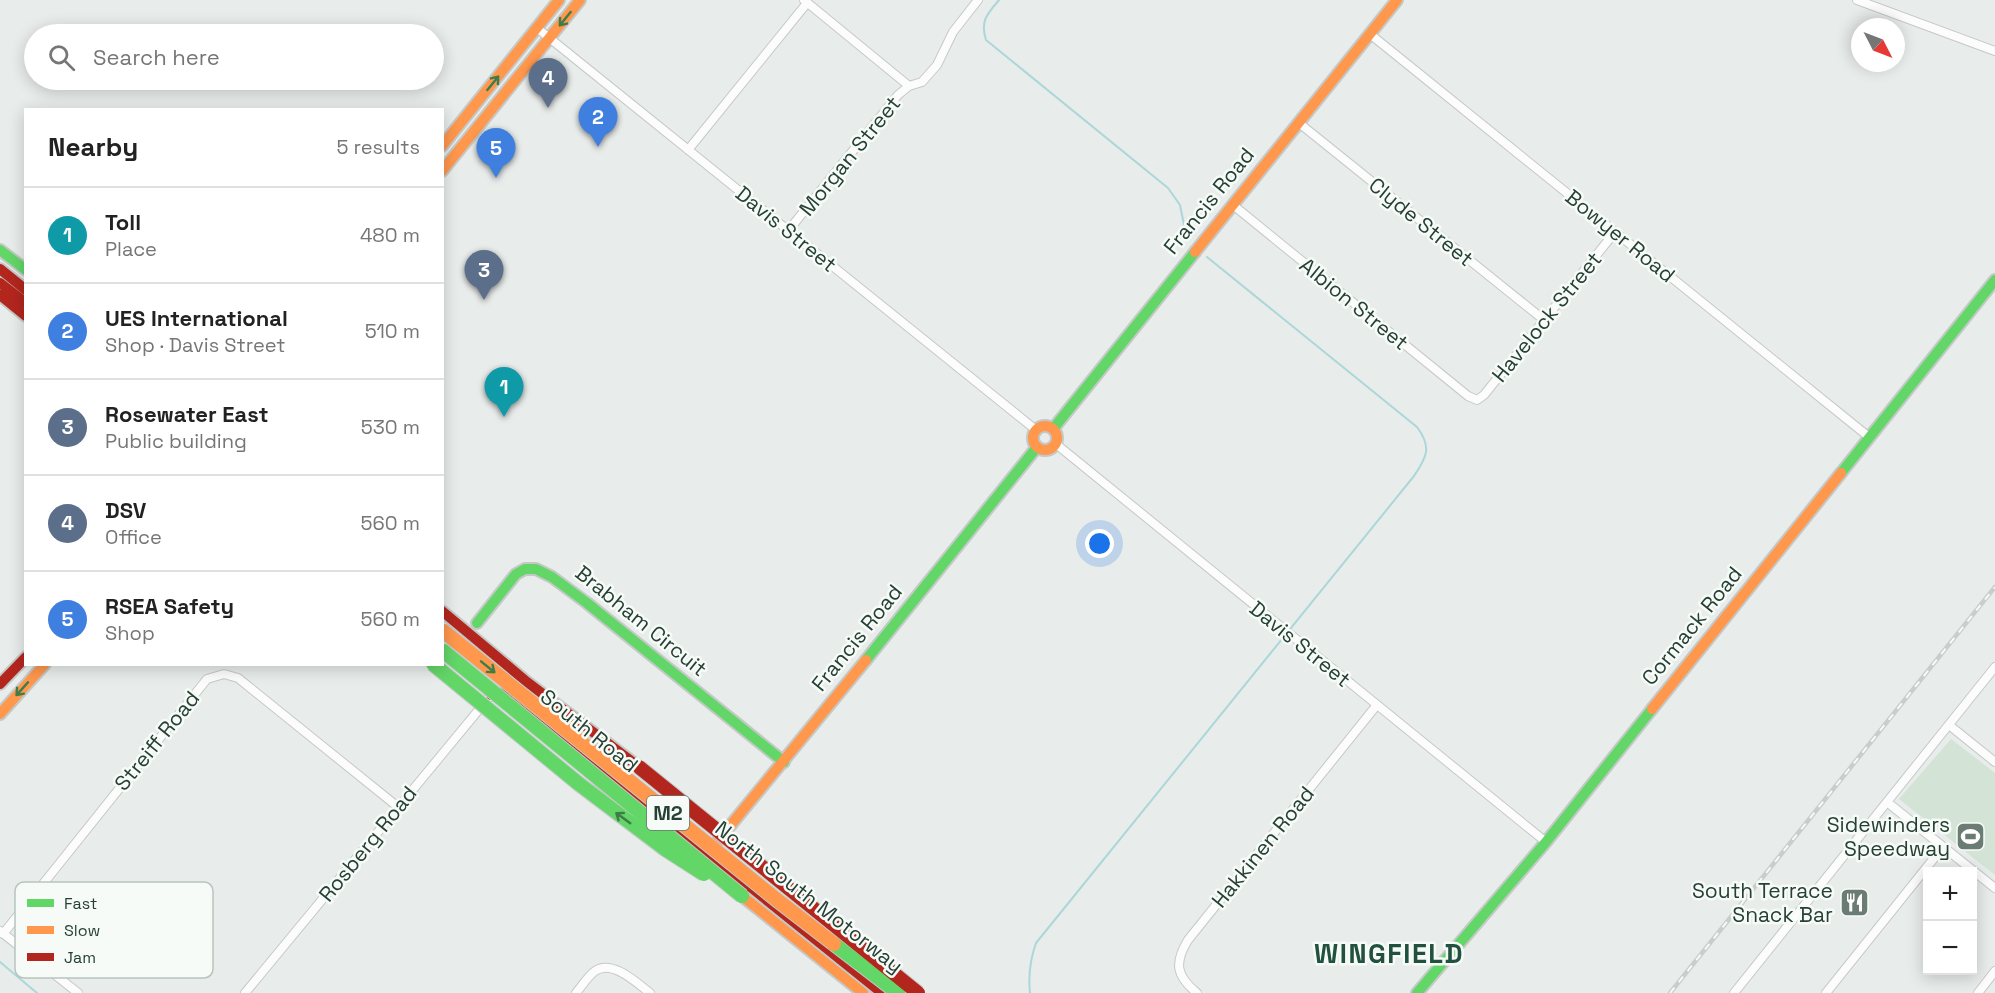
<!DOCTYPE html>
<html lang="en">
<head>
<meta charset="utf-8">
<style>
  :root { --surface:#fff; --page:#f2f2f2; --text:#222; --muted:#767676; --line:#e0e0e0; --accent:#d93025 }
  body { margin:0; font-family:"Space Grotesk",sans-serif; background:var(--page); color:var(--text) }
  .controls { position:absolute; right:18px; bottom:18px; display:grid; overflow:hidden; border-radius:0px; box-shadow:0 3px 15px #0003 }
  .controls button { width:54px; height:54px; display:grid; place-items:center; padding:0; border:0; border-bottom:2px solid var(--line); background:var(--surface); color:var(--text); font:30px sans-serif }
  .compass { position:absolute; left:1851px; top:18px; width:54px; height:54px; border-radius:50%; background:var(--surface); box-shadow:0 3px 15px #0003; rotate:132deg }
  .you { position:absolute; left:1100px; top:544px; width:21px; height:21px; margin:-15px; border:4px solid #fff; border-radius:50%; background:#1a73e8; box-shadow:0 0 0 9px #1a73e833 }
  .badge { display:grid; place-items:center; width:39px; height:39px; border-radius:50%; background:var(--accent); color:#fff; font-size:20px; font-weight:700 }
  .pin { position:absolute; translate:-50% -50px; filter:drop-shadow(0 2px 3px #0008) }
  .pin::after { content:''; position:absolute; top:32px; width:21px; height:18px; background:inherit; clip-path:polygon(0 0,100% 0,50% 100%) }
  .list { margin:0; padding:0; list-style:none }
  h2 { display:flex; justify-content:space-between; align-items:center; height:78px; margin:0; padding:0 24px; font-size:26px }
  h2 small { font-size:20px; font-weight:400; color:var(--muted) }
  .list li { display:grid; grid-template-columns:39px 1fr auto; gap:18px; align-items:center; box-sizing:border-box; height:96px; padding:0 24px; border-top:2px solid var(--line) }
  .list b { display:block; font-size:22px; white-space:nowrap }
  .list p { margin:0; font-size:20px; white-space:nowrap; color:var(--muted) }
  .list em { font-size:20px; font-style:normal; color:var(--muted) }
  .icon { flex:none; width:33px; height:33px; fill:none; stroke:currentColor; stroke-width:2; stroke-linecap:round; stroke-linejoin:round }
  .map { position:relative; flex:none; width:1995px; height:993px; overflow:hidden }
  .search { position:absolute; background:var(--surface); box-shadow:0 3px 15px #0003; left:24px; top:24px; width:420px; height:66px; display:flex; align-items:center; gap:15px; box-sizing:border-box; padding:0 21px; border-radius:33px; color:var(--muted); font-size:22px }
  .panel { position:absolute; background:var(--surface); box-shadow:0 3px 15px #0003; left:24px; top:108px; width:420px; height:558px; border-radius:0px }
  .map>svg:first-child { display:block }
  .green { fill:#d3e4d6 }
  .lines { fill:none; stroke-linecap:round; stroke-linejoin:round }
  .stream { stroke:#acd7d8; stroke-width:2 }
  .street-casing { stroke:#c5c9c7; stroke-width:10 }
  .fast-casing { stroke:#c4c9c7; stroke-width:14 }
  .slow-casing { stroke:#c4c9c7; stroke-width:14 }
  .jam-casing { stroke:#c4c9c7; stroke-width:14 }
  .street { stroke:#fcfcfc; stroke-width:8 }
  .fast { stroke:#63d668; stroke-width:10 }
  .slow { stroke:#ff974d; stroke-width:10 }
  .jam { stroke:#b3261e; stroke-width:10 }
  .rail-casing { stroke:#c9cdcb; stroke-width:4.5 }
  .rail { stroke:#f7fbf8; stroke-width:2; stroke-dasharray:7; stroke-linecap:butt }
  .fast-bridge-casing { stroke:#c3cac8; stroke-width:16; stroke-linecap:butt }
  .slow-bridge-casing { stroke:#c3cac8; stroke-width:16; stroke-linecap:butt }
  .jam-bridge-casing { stroke:#c3cac8; stroke-width:16; stroke-linecap:butt }
  .fast-bridge { stroke:#63d668; stroke-width:14 }
  .slow-bridge { stroke:#ff974d; stroke-width:14 }
  .jam-bridge { stroke:#b3261e; stroke-width:14 }
  .oneway { stroke:#3e7c49 }
  .labels { text-anchor:middle; stroke-width:5; stroke-linejoin:round; paint-order:stroke }
  .shield { fill:#f7fbf8; stroke:#657870; stroke-width:1.5 }
  .shield-label { font-size:20px; font-weight:bold; fill:#264035 }
  .street-label { font-size:21px; fill:#264035; stroke:#f7fbf8 }
  .poi-label { font-size:21px; fill:#264035; stroke:#f7fbf8; text-anchor:end }
  .district-label { font-size:27px; font-weight:bold; letter-spacing:1.5px; fill:#225140; stroke:#f7fbf8 }
  .key { fill:#f7fbf8; stroke:#b8c3be; stroke-width:1.5 }
  .key-label { font-size:16px; fill:#264035 }
</style>
</head>
<body>
<div class="map">
<svg width="1995" height="993" viewBox="0 0 1995 993">
  <rect width="100%" height="100%" fill="#e8ecea"/>
  <path class="green" d="M1951,739L1995,773V875L1899,799Z"/>
  <g class="lines">
    <path class="stream" d="M999,0C987,14 980,21 986,40L1168,188L1180,205L1184,225L1190,237
      M0,962L37,993
      M1030,993C1028,975 1030,960 1036,943L1414,476C1427,457 1432,447 1417,427L1207,257"/>
    <defs>
      <path id="street" d="M804,0L909,86
        M1857,0L1995,51
        M537,28L1036,430
        M1370,34L1869,437
        M1299,123L1544,320
        M688,150L807,3
        M1233,205L1468,396L1477,400L1484,395L1615,232
        M788,231L898,95L909,86L922,82L937,65L953,32L978,0
        M1056,444L1546,842
        M1949,725L1995,762
        M1887,802L1995,888
        M0,931L78,993
        M3,934L207,679L224,674L238,678L398,807
        M245,993L491,695
        M576,993C582,986 588,976 595,971C612,959 637,983 650,993
        M1197,993C1176,976 1174,963 1188,940L1376,706
        M1734,993L1995,667
        M1826,993L1943,847
        M1978,993L1995,971"/>
      <path id="fast" d="M0,250L26,270
        M1053,429L1195,252
        M1841,473L1995,280
        M477,623L516,574L525,569H536L552,577L587,603L784,762
        M866,660L1037,447
        M1417,993L1546,842L1652,709"/>
      <path id="slow" d="M442,146L559,0
        M442,171L580,0
        M1195,252L1397,0
        M1033 438a12 12 0 1 1 24 0a12 12 0 1 1-24 0Z
        M1652,709L1841,473
        M0,714L45,664
        M707,854L866,660
        M742,896L863,993"/>
      <path id="jam" d="M0,269L26,290
        M0,283L26,303
        M0,295L26,316
        M442,611L527,682L639,767
        M0,684L26,657
        M491,695L505,693L515,697L882,993"/>
    </defs>
    <use href="#street" class="street-casing"/>
    <use href="#fast" class="fast-casing"/>
    <use href="#slow" class="slow-casing"/>
    <use href="#jam" class="jam-casing"/>
    <use href="#street" class="street"/>
    <use href="#fast" class="fast"/>
    <use href="#slow" class="slow"/>
    <use href="#jam" class="jam"/>
    <defs>
      <path id="rail" d="M1670,993L1995,587"/>
    </defs>
    <use href="#rail" class="rail-casing"/>
    <use href="#rail" class="rail"/>
    <defs>
      <path id="fast-bridge" d="M442,650L742,896
        M433,664L579,784L665,849L704,874
        M834,944L898,993"/>
      <path id="slow-bridge" d="M442,630L777,900L834,944"/>
      <path id="jam-bridge" d="M639,767L918,993"/>
    </defs>
    <use href="#fast-bridge" class="fast-bridge-casing"/>
    <use href="#slow-bridge" class="slow-bridge-casing"/>
    <use href="#jam-bridge" class="jam-bridge-casing"/>
    <use href="#fast-bridge" class="fast-bridge"/>
    <use href="#slow-bridge" class="slow-bridge"/>
    <use href="#jam-bridge" class="jam-bridge"/>
  </g>
  <defs><path id="oneway-shaft" d="M-6 0H5M1.5-3L5.5 0L1.5 3" fill="none" stroke-width="1.6" stroke-linecap="round" stroke-linejoin="round" transform="scale(1.5)"/></defs>
  <g class="oneway">
    <use href="#oneway-shaft" transform="translate(565 19) rotate(129)"/>
    <use href="#oneway-shaft" transform="translate(493 83) rotate(-51)"/>
    <use href="#oneway-shaft" transform="translate(488 667) rotate(39)"/>
    <use href="#oneway-shaft" transform="translate(22 689) rotate(132)"/>
    <use href="#oneway-shaft" transform="translate(623 818) rotate(-144)"/>
  </g>
  <defs>
    <symbol id="stadium-square" viewBox="-11 -11 22 22"><rect x="-9" y="-9" width="18" height="18" rx="4" fill="#6a7c74" stroke="#f7fbf8"/><path d="M0-5a6.5 5 0 1 0 0 10a6.5 5 0 1 0 0-10ZM-3.5-1.8h7v3.6h-7Z" fill="#fff"/></symbol>
    <symbol id="restaurant-square" viewBox="-11 -11 22 22"><rect x="-9" y="-9" width="18" height="18" rx="4" fill="#6a7c74" stroke="#f7fbf8"/><path d="M-5-6h1v4h1v-4h1v4h1v-4h1v5L-1.5 .5V6h-2V.5L-5-1ZM5-6V6H3V1.5H1.5Q1.5-4 5-6Z" fill="#fff"/></symbol>
  </defs>
  <g fill-rule="evenodd">
    <use href="#stadium-square" x="1954" y="820" width="33" height="33"/>
    <use href="#restaurant-square" x="1838" y="886" width="33" height="33"/>
  </g>
  <g class="labels">
    <rect class="shield" x="647" y="796" width="42" height="34" rx="4.5"/>
    <g class="shield-label">
      <text x="668" y="820">M2</text>
    </g>
    <g class="street-label">
      <text transform="translate(850 156) rotate(-51)" y="7">Morgan Street</text>
      <text transform="translate(1209 201) rotate(-51)" y="7">Francis Road</text>
      <text transform="translate(1421 222) rotate(39)" y="7">Clyde Street</text>
      <text transform="translate(786 229) rotate(39)" y="7">Davis Street</text>
      <text transform="translate(1620 236) rotate(39)" y="7">Bowyer Road</text>
      <text transform="translate(1354 304) rotate(39)" y="7">Albion Street</text>
      <text transform="translate(1547 317) rotate(-51)" y="7">Havelock Street</text>
      <text transform="translate(641 621) rotate(39)" y="7">Brabham Circuit</text>
      <text transform="translate(1692 626) rotate(-51)" y="7">Cormack Road</text>
      <text transform="translate(857 638) rotate(-51)" y="7">Francis Road</text>
      <text transform="translate(1300 644) rotate(39)" y="7">Davis Street</text>
      <text transform="translate(589 731) rotate(39)" y="7">South Road</text>
      <text transform="translate(157 741) rotate(-51)" y="7">Streiff Road</text>
      <text transform="translate(368 844) rotate(-51)" y="7">Rosberg Road</text>
      <text transform="translate(1263 847) rotate(-51)" y="7">Hakkinen Road</text>
      <text transform="translate(809 897) rotate(38)" y="7">North South Motorway</text>
    </g>
    <g class="poi-label">
      <text x="1950" y="832">Sidewinders<tspan x="1950" dy="24">Speedway</tspan></text>
      <text x="1833" y="898">South Terrace<tspan x="1833" dy="24">Snack Bar</tspan></text>
    </g>
    <g class="district-label">
      <text x="1389" y="963">WINGFIELD</text>
    </g>
  </g>
  <rect x="15" y="882" width="198" height="96" rx="9" class="key"/>
  <rect x="27" y="899" width="27" height="8" fill="#63d668"/>
  <rect x="27" y="926" width="27" height="8" fill="#ff974d"/>
  <rect x="27" y="953" width="27" height="8" fill="#b3261e"/>
  <g class="key-label">
    <text x="64" y="909">Fast</text>
    <text x="64" y="936">Slow</text>
    <text x="64" y="963">Jam</text>
  </g>
</svg>
<div class="controls">
<button>+</button>
<button>−</button>
</div>
<svg class="compass" viewBox="-18 -18 36 36"><path d="M0-13l5 13h-10z" fill="#e53935"/><path d="M0 13l5-13h-10z" fill="#767676"/></svg>
<div class="you"></div>
<div class="pin badge" style="left:504px;top:417px;background:#0f9aa8">1</div>
<div class="pin badge" style="left:598px;top:147px;background:#3f7fe0">2</div>
<div class="pin badge" style="left:484px;top:300px;background:#5c6f8a">3</div>
<div class="pin badge" style="left:548px;top:108px;background:#5c6f8a">4</div>
<div class="pin badge" style="left:496px;top:178px;background:#3f7fe0">5</div>
<div class="search"><svg class="icon" aria-label="search" viewBox="0 0 24 24"><circle cx="10" cy="10" r="6"/><path d="M15 15l6 6"/></svg>Search here</div>
<section class="panel">
<h2>Nearby<small>5 results</small></h2>
<ul class="list">
<li><span class="badge" style="background:#0f9aa8">1</span><div><b>Toll</b><p>Place</p></div><em>480 m</em></li>
<li><span class="badge" style="background:#3f7fe0">2</span><div><b>UES International</b><p>Shop · Davis Street</p></div><em>510 m</em></li>
<li><span class="badge" style="background:#5c6f8a">3</span><div><b>Rosewater East</b><p>Public building</p></div><em>530 m</em></li>
<li><span class="badge" style="background:#5c6f8a">4</span><div><b>DSV</b><p>Office</p></div><em>560 m</em></li>
<li><span class="badge" style="background:#3f7fe0">5</span><div><b>RSEA Safety</b><p>Shop</p></div><em>560 m</em></li>
</ul>
</section>
</div>
</body>
</html>
